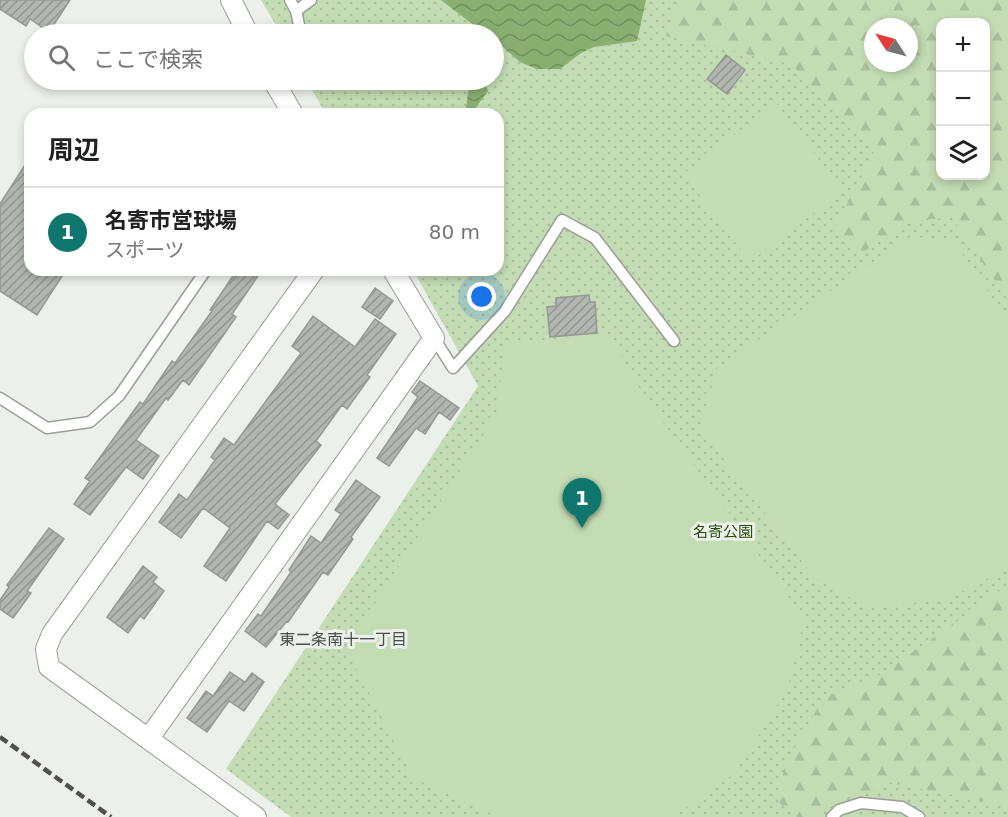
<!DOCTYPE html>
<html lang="ja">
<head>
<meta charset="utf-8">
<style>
  :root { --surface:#fff; --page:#f6f6f6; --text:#202124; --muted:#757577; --line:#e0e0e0; --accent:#0f766e }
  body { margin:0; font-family:"DejaVu Sans","Noto Sans JP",sans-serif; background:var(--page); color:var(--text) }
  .controls { position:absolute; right:18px; top:18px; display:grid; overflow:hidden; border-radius:12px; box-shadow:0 3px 9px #0003 }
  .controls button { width:54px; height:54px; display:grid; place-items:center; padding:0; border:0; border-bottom:2px solid var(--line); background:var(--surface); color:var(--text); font:30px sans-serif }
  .compass { position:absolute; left:864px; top:18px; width:54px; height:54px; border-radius:50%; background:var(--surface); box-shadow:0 3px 9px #0003; rotate:306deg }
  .you { position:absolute; left:482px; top:297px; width:21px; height:21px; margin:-15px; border:4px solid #fff; border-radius:50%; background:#1a73e8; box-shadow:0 0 0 9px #1a73e833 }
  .badge { display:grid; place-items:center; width:39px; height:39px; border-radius:50%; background:var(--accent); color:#fff; font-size:20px; font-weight:700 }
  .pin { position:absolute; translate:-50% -50px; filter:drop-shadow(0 2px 3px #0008) }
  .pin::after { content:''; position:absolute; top:32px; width:21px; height:18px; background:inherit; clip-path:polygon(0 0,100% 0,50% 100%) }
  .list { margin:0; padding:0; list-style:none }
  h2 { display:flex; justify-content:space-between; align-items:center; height:78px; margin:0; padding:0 24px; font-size:26px }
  h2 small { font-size:20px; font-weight:400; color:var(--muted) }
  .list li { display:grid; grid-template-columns:39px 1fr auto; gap:18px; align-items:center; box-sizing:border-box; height:90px; padding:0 24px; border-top:2px solid var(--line) }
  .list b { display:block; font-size:22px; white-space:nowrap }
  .list p { margin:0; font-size:20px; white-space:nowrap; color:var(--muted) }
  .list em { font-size:20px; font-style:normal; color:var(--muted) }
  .icon { flex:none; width:33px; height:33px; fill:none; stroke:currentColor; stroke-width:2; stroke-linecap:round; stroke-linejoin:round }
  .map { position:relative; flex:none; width:1008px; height:817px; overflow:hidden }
  .search { position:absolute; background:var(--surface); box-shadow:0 3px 9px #0003; left:24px; top:24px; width:480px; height:66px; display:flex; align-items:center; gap:15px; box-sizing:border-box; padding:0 21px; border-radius:33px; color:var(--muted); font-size:22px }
  .panel { position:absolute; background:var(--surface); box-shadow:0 3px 9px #0003; left:24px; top:108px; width:480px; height:168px; border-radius:18px }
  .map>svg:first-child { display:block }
  .grass { fill:url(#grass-dots); fill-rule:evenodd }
  .forest { fill:url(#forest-firs); fill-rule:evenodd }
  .pitch { fill:#c3dcb4 }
  .water { fill:url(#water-waves) }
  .building { fill:url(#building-hatch); stroke:#959993; stroke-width:1.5 }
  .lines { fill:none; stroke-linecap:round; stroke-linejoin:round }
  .service-casing { stroke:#9b9e99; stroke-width:13 }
  .minor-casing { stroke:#9b9e99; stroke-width:22 }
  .service { stroke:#fff; stroke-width:10 }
  .minor { stroke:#fff; stroke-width:20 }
  .rail { stroke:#4f504e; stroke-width:4.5; stroke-dasharray:9 4.5; stroke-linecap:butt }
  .labels { text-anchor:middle; stroke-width:6; stroke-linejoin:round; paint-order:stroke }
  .park-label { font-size:15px; fill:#274a06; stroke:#ecf0ea }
  .neighbourhood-label { font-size:16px; fill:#4b4e49; stroke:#ecf0ea }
</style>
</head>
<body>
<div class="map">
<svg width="1008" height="817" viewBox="0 0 1008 817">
  <defs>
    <pattern id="grass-dots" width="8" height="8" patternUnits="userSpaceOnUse" patternTransform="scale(1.5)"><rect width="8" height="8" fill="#c3dcb4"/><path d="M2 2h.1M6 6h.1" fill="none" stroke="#a8be9c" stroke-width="1.8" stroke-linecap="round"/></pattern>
    <pattern id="forest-firs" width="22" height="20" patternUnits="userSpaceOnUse" patternTransform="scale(1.5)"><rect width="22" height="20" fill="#c3dcb4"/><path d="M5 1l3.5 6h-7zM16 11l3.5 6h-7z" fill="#a8be9c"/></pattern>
    <pattern id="water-waves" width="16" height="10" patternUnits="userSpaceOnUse" patternTransform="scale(1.5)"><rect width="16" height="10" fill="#89af71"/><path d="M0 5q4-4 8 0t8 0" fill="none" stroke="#71905e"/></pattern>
    <pattern id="building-hatch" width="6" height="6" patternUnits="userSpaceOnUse" patternTransform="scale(1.5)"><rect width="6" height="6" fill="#b2b6b0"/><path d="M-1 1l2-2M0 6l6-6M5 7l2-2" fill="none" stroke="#929590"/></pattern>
  </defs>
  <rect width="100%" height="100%" fill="#ecf0ea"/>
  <path class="grass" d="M261,0H1008V817H291L226,769L478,386L413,270H498V114H326L306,80H494V34H281ZM940,22H986V176H940ZM873,27H909V63H873Z"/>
  <path class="forest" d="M678,0H1008V300L952,218L914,220L858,255L834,229L874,152L791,64L666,36ZM940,22H986V176H940ZM873,27H909V63H873Z
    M1008,585V806L890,783L806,817H797L778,802L785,764L824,697L882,674Z"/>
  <path class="pitch" d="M776,103L843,191L750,262L683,174Z
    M911,236L954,241L1008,321V564L979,585L940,600L867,608L814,577L701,430L716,369Z
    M610,336L643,394L804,618L788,688L735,773L674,817H509L487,812L413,778L346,649L497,413L505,342Z"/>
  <path class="water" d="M441,0H646L637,41L594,47L581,53L560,69H537L520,62L494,39V34H473L475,26Z
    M470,80H484L488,91L471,114H465Z"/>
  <path class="building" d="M0,0H70L49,32L30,19L26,26L0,9Z
    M726,55L745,70L727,94L707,79Z
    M30,157V270H66L37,315L0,291V204Z
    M237,270H262L232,314L236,317L189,385L183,380L168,400L166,398L136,440L159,456L143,479L126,467L90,515L74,504L90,481L85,478L140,402L143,404L172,361L175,363L212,311L210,310Z
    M375,288L393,301L380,319L362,307Z
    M589,295L590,302H595L597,333L550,337L547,307L556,306V298Z
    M313,316L355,347L375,319L396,334L367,375L370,377L347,409L342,405L316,441L321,445L275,504L289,515L278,529L267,521L226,581L204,566L230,528L203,508L181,538L159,522L179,494L187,500L215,460L211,457L224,438L234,445L301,353L292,346Z
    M420,381L459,408L450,420L439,412L425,434L416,428L389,466L377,458L418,397L412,392Z
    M356,480L380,497L351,537L353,539L328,575L323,572L288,622L287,621L266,647L245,631L258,614L261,616L291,572L289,570L311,536L321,543L341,514L335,510Z
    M49,528L64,539L27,591L31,593L13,618L0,609V600L9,587L7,585Z
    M143,566L157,577L153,582L164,591L144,619L140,616L128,633L107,617Z
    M230,672L245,682L252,673L264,682L244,711L229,701L207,732L187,718L206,691L213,696Z"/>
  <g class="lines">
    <defs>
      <path id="service" d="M290,0L296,11L301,34
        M296,11L311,0
        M434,338L453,368L505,311L562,220L595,238L674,341
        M0,398L47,428L90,422L119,396L206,270
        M832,817L839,810L861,803L902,807L919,817"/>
      <path id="minor" d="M231,0L248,34
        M273,80L293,114
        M149,738L434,338L393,270
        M256,817L49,667L46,649L52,634L314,270"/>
    </defs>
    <use href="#service" class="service-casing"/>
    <use href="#minor" class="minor-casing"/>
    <use href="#service" class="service"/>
    <use href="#minor" class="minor"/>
    <path class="rail" d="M0,737L111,817"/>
  </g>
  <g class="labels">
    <g class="park-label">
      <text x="723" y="537">名寄公園</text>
    </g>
    <g class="neighbourhood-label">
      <text x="343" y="645">東二条南十一丁目</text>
    </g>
  </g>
</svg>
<div class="controls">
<button>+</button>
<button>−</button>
<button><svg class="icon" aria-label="layers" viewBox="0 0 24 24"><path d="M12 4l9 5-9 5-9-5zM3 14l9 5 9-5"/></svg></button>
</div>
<svg class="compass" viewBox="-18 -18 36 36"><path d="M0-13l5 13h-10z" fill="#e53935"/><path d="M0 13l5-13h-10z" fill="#757577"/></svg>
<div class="you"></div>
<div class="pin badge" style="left:582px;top:528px">1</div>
<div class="search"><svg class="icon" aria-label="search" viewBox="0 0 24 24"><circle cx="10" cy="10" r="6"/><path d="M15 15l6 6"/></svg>ここで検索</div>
<section class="panel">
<h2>周辺<small></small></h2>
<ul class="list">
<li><span class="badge">1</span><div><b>名寄市営球場</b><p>スポーツ</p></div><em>80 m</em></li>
</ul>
</section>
</div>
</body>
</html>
